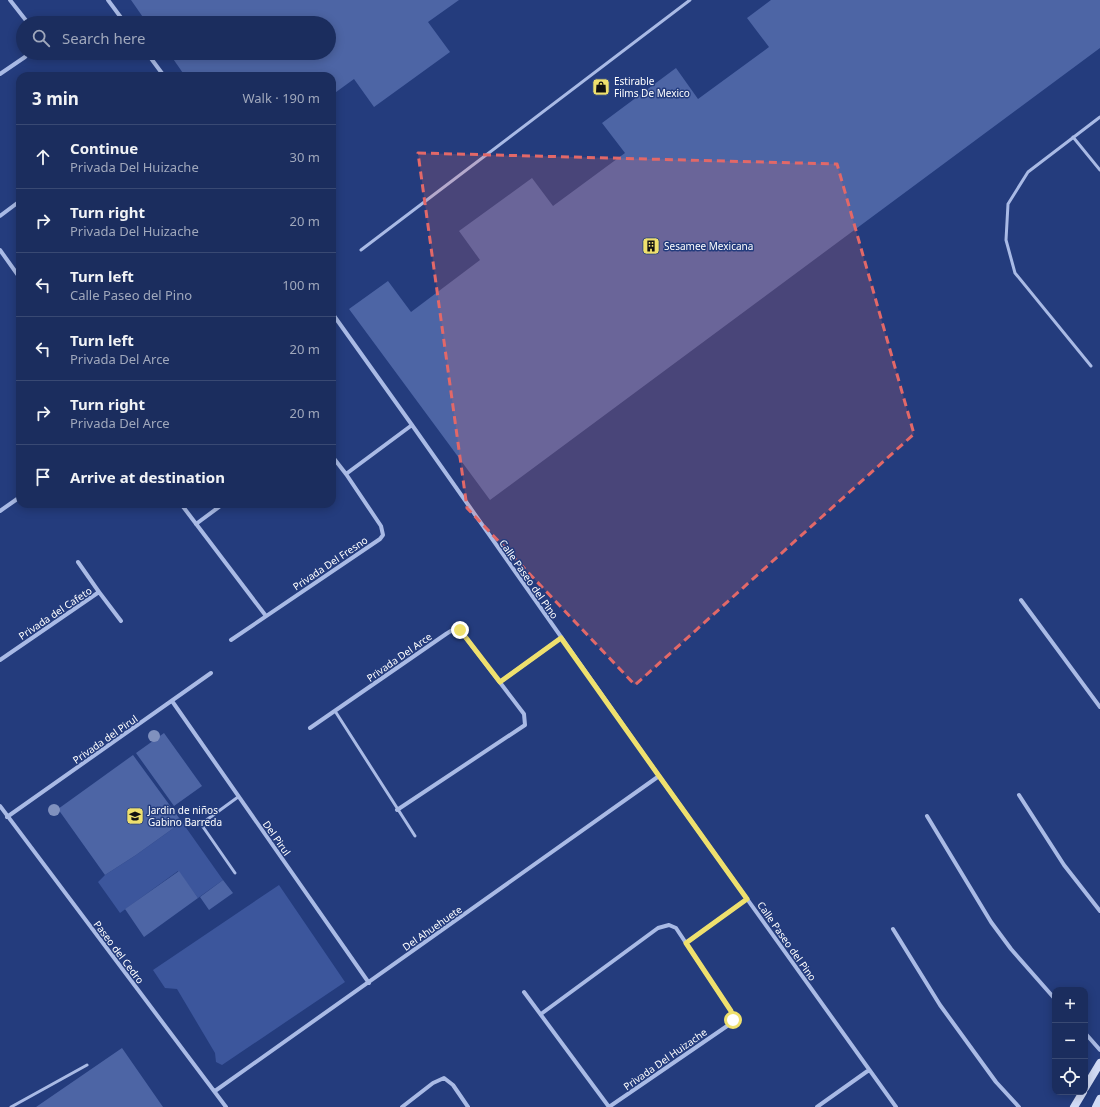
<!DOCTYPE html>
<html lang="en">
<head>
<meta charset="utf-8">
<style>
  :root { --surface:#1b2d5e; --page:#243564; --text:#f1f3f6; --muted:#a0a8bc; --line:#394973 }
  body { margin:0; font-family:"Noto Sans",sans-serif; background:var(--page); color:var(--text) }
  .controls { position:absolute; right:12px; bottom:12px; display:grid; overflow:hidden; border-radius:8px; box-shadow:0 2px 10px #0003 }
  .controls button { width:36px; height:36px; display:grid; place-items:center; padding:0; border:0; border-bottom:1px solid var(--line); background:var(--surface); color:var(--text); font:20px sans-serif }
  .stop { position:absolute; width:12px; height:12px; margin:-9px; border:3px solid #efe06d; border-radius:50%; background:#fff }
  .stop.end { background:#efe06d; border-color:#fff; box-shadow:0 1px 4px #0008 }
  .list { margin:0; padding:0; list-style:none }
  h2 { display:flex; justify-content:space-between; align-items:center; height:52px; margin:0; padding:0 16px; font-size:17px }
  h2 small { font-size:13px; font-weight:400; color:var(--muted) }
  .list li { display:grid; grid-template-columns:26px 1fr auto; gap:12px; align-items:center; box-sizing:border-box; height:64px; padding:0 16px; border-top:1px solid var(--line) }
  .list b { display:block; font-size:15px; white-space:nowrap }
  .list p { margin:0; font-size:13px; white-space:nowrap; color:var(--muted) }
  .list em { font-size:13px; font-style:normal; color:var(--muted) }
  .icon { flex:none; width:22px; height:22px; fill:none; stroke:currentColor; stroke-width:2; stroke-linecap:round; stroke-linejoin:round }
  .map { position:relative; flex:none; width:1100px; height:1107px; overflow:hidden }
  .search { position:absolute; background:var(--surface); box-shadow:0 2px 10px #0003; left:16px; top:16px; width:320px; height:44px; display:flex; align-items:center; gap:10px; box-sizing:border-box; padding:0 14px; border-radius:22px; color:var(--muted); font-size:15px }
  .panel { position:absolute; background:var(--surface); box-shadow:0 2px 10px #0003; left:16px; top:72px; width:320px; height:436px; border-radius:12px }
  .map>svg:first-child { display:block }
  .green { fill:#3c569c }
  .building { fill:#4d65a5 }
  .lines { fill:none; stroke-linecap:round; stroke-linejoin:round }
  .lane { stroke:#a9bae5; stroke-width:3 }
  .street { stroke:#a9bae5; stroke-width:4 }
  .secondary { stroke:#d2dbf5; stroke-width:8 }
  .tree { fill:#8091be }
  .route { stroke:#efe06d; stroke-width:5 }
  .marked { fill:#e26868; fill-opacity:0.2; stroke:#e26868; stroke-width:3; stroke-dasharray:8 5; stroke-linejoin:round }
  .labels { text-anchor:middle; stroke-width:3; stroke-linejoin:round; paint-order:stroke }
  .poi-label { font-size:10px; fill:#fff; stroke:#243c7d; text-anchor:start }
  .street-label { font-size:10px; fill:#fff; stroke:#243c7d }
</style>
</head>
<body>
<div class="map">
<svg width="1100" height="1107" viewBox="0 0 1100 1107">
  <rect width="100%" height="100%" fill="#243c7d"/>
  <path class="green" d="M182,822L223,880L198,898L178,871L120,913L98,882L105,875L136,855Z
    M279,885L345,982L222,1065L216,1062L215,1053L177,989L165,988L153,970Z"/>
  <path class="building" d="M131,0H459L428,22L450,52L374,107L354,79L332,95V76H185L169,53H329V23H147Z
    M771,0H1100V48L490,500L349,309L388,281L411,312L480,260L459,231L532,178L553,206L625,153L602,123L676,68L698,99L769,47L747,18Z
    M164,733L202,786L174,806L136,753Z
    M133,755L182,822L136,855L105,875L58,809Z
    M179,871L198,898L144,937L125,909Z
    M223,880L233,893L209,910L200,897Z
    M122,1048L163,1107H36Z"/>
  <g class="lines">
    <path class="lane" d="M1073,137L1100,170
      M361,250L690,0
      M1091,366L1015,273L1006,240L1008,204L1028,172L1100,117
      M335,711L415,836
      M235,873L201,824L238,797
      M11,1107L87,1065"/>
    <path class="street" d="M10,0L28,23
      M108,0L125,23
      M147,53L164,76
      M0,74L25,57L28,53
      M0,216L20,201
      M0,250L20,278
      M332,313L412,425L659,776L896,1107
      M346,474L412,425
      M181,504L266,616
      M0,511L20,497
      M196,524L223,504
      M78,562L99,592L121,621
      M1021,600L1100,707
      M231,640L380,539L383,535L381,526L346,474L332,456
      M0,660L99,592
      M500,682L561,638
      M172,701L369,983
      M310,728L446,634L454,629L460,630L524,714L525,725L397,810
      M1019,795L1064,865L1100,911
      M0,806L226,1107
      M927,816L991,922L1011,949L1055,999
      M7,817L211,673
      M893,929L940,1005L996,1082L1019,1107
      M686,943L747,899
      M524,992L609,1107
      M541,1014L658,928L669,925L676,928L731,1011L733,1020L730,1024L609,1107
      M1085,1033L1100,1050
      M215,1091L659,776
      M402,1107L433,1083L444,1078L453,1085L468,1107
      M817,1107L869,1070"/>
    <path class="secondary" d="M1085,1088L1100,1063
      M1074,1107L1083,1092
      M1096,1107L1100,1099"/>
  </g>
  <g class="tree">
    <circle cx="154" cy="736" r="6"/>
    <circle cx="54" cy="810" r="6"/>
  </g>
  <g class="lines">
    <path class="route" d="M460,630L500,682L561,638L659,776L747,899L686,943L731,1011L733,1020"/>
  </g>
  <path class="marked" d="M418,153L837,164L914,434L635,685L467,508Z"/>
  <defs>
    <symbol id="shop-square" viewBox="-11 -11 22 22"><rect x="-9" y="-9" width="18" height="18" rx="4" fill="#efe06d" stroke="#243c7d"/><path d="M-5-2.5h2.3a2.7 3.5 0 0 1 5.4 0H5L5.5 6h-11ZM-1.5-2.5h3a1.5 2.3 0 0 0-3 0Z" fill="#111"/></symbol>
    <symbol id="building-square" viewBox="-11 -11 22 22"><rect x="-9" y="-9" width="18" height="18" rx="4" fill="#efe06d" stroke="#243c7d"/><path d="M-4-6H4V6H1V3H-1V6H-4ZM-2.5-4.3h1.7v1.8h-1.7ZM.8-4.3h1.7v1.8H.8ZM-2.5-1h1.7V.8h-1.7ZM.8-1h1.7V.8H.8Z" fill="#111"/></symbol>
    <symbol id="school-square" viewBox="-11 -11 22 22"><rect x="-9" y="-9" width="18" height="18" rx="4" fill="#efe06d" stroke="#243c7d"/><path d="M0-5L7-2L0 1L-7-2ZM-4 1L0 2.5L4 1V4Q0 6-4 4Z" fill="#111"/></symbol>
  </defs>
  <g fill-rule="evenodd">
    <use href="#shop-square" x="591" y="77" width="20" height="20"/>
    <use href="#building-square" x="641" y="236" width="20" height="20"/>
    <use href="#school-square" x="125" y="806" width="20" height="20"/>
  </g>
  <g class="labels">
    <g class="poi-label">
      <text x="614" y="85">Estirable<tspan x="614" dy="12">Films De Mexico</tspan></text>
      <text x="664" y="250">Sesamee Mexicana</text>
      <text x="148" y="814">Jardin de niños<tspan x="148" dy="12">Gabino Barreda</tspan></text>
    </g>
    <g class="street-label">
      <text transform="translate(330 563) rotate(-34)" y="4">Privada Del Fresno</text>
      <text transform="translate(529 579) rotate(55)" y="4">Calle Paseo del Pino</text>
      <text transform="translate(55 613) rotate(-34)" y="4">Privada del Cafeto</text>
      <text transform="translate(399 657) rotate(-35)" y="4">Privada Del Arce</text>
      <text transform="translate(105 739) rotate(-35)" y="4">Privada del Pirul</text>
      <text transform="translate(277 838) rotate(55)" y="4">Del Pirul</text>
      <text transform="translate(432 928) rotate(-35)" y="4">Del Ahuehuete</text>
      <text transform="translate(787 941) rotate(55)" y="4">Calle Paseo del Pino</text>
      <text transform="translate(119 952) rotate(53)" y="4">Paseo del Cedro</text>
      <text transform="translate(665 1059) rotate(-35)" y="4">Privada Del Huizache</text>
    </g>
  </g>
</svg>
<div class="controls">
<button>+</button>
<button>−</button>
<button><svg class="icon" aria-label="locate" viewBox="0 0 24 24"><circle cx="12" cy="12" r="6"/><path d="M12 2v4M12 18v4M2 12h4M18 12h4"/></svg></button>
</div>
<div class="stop" style="left:733px;top:1020px"></div>
<div class="stop end" style="left:460px;top:630px"></div>
<div class="search"><svg class="icon" aria-label="search" viewBox="0 0 24 24"><circle cx="10" cy="10" r="6"/><path d="M15 15l6 6"/></svg>Search here</div>
<section class="panel">
<h2>3 min<small>Walk · 190 m</small></h2>
<ul class="list">
<li><svg class="icon" aria-label="ahead" viewBox="0 0 24 24"><path d="M12 20V5M6 11l6-6 6 6"/></svg><div><b>Continue</b><p>Privada Del Huizache</p></div><em>30 m</em></li>
<li><svg class="icon" aria-label="right" viewBox="0 0 24 24"><path d="M7 20v-9h11M14 6l5 5-5 5"/></svg><div><b>Turn right</b><p>Privada Del Huizache</p></div><em>20 m</em></li>
<li><svg class="icon" aria-label="left" viewBox="0 0 24 24"><path d="M17 20v-9H6M10 6l-5 5 5 5"/></svg><div><b>Turn left</b><p>Calle Paseo del Pino</p></div><em>100 m</em></li>
<li><svg class="icon" aria-label="left" viewBox="0 0 24 24"><path d="M17 20v-9H6M10 6l-5 5 5 5"/></svg><div><b>Turn left</b><p>Privada Del Arce</p></div><em>20 m</em></li>
<li><svg class="icon" aria-label="right" viewBox="0 0 24 24"><path d="M7 20v-9h11M14 6l5 5-5 5"/></svg><div><b>Turn right</b><p>Privada Del Arce</p></div><em>20 m</em></li>
<li><svg class="icon" aria-label="arrive" viewBox="0 0 24 24"><path d="M6 21V4h12l-3 4 3 4H6"/></svg><div><b>Arrive at destination</b></div></li>
</ul>
</section>
</div>
</body>
</html>
